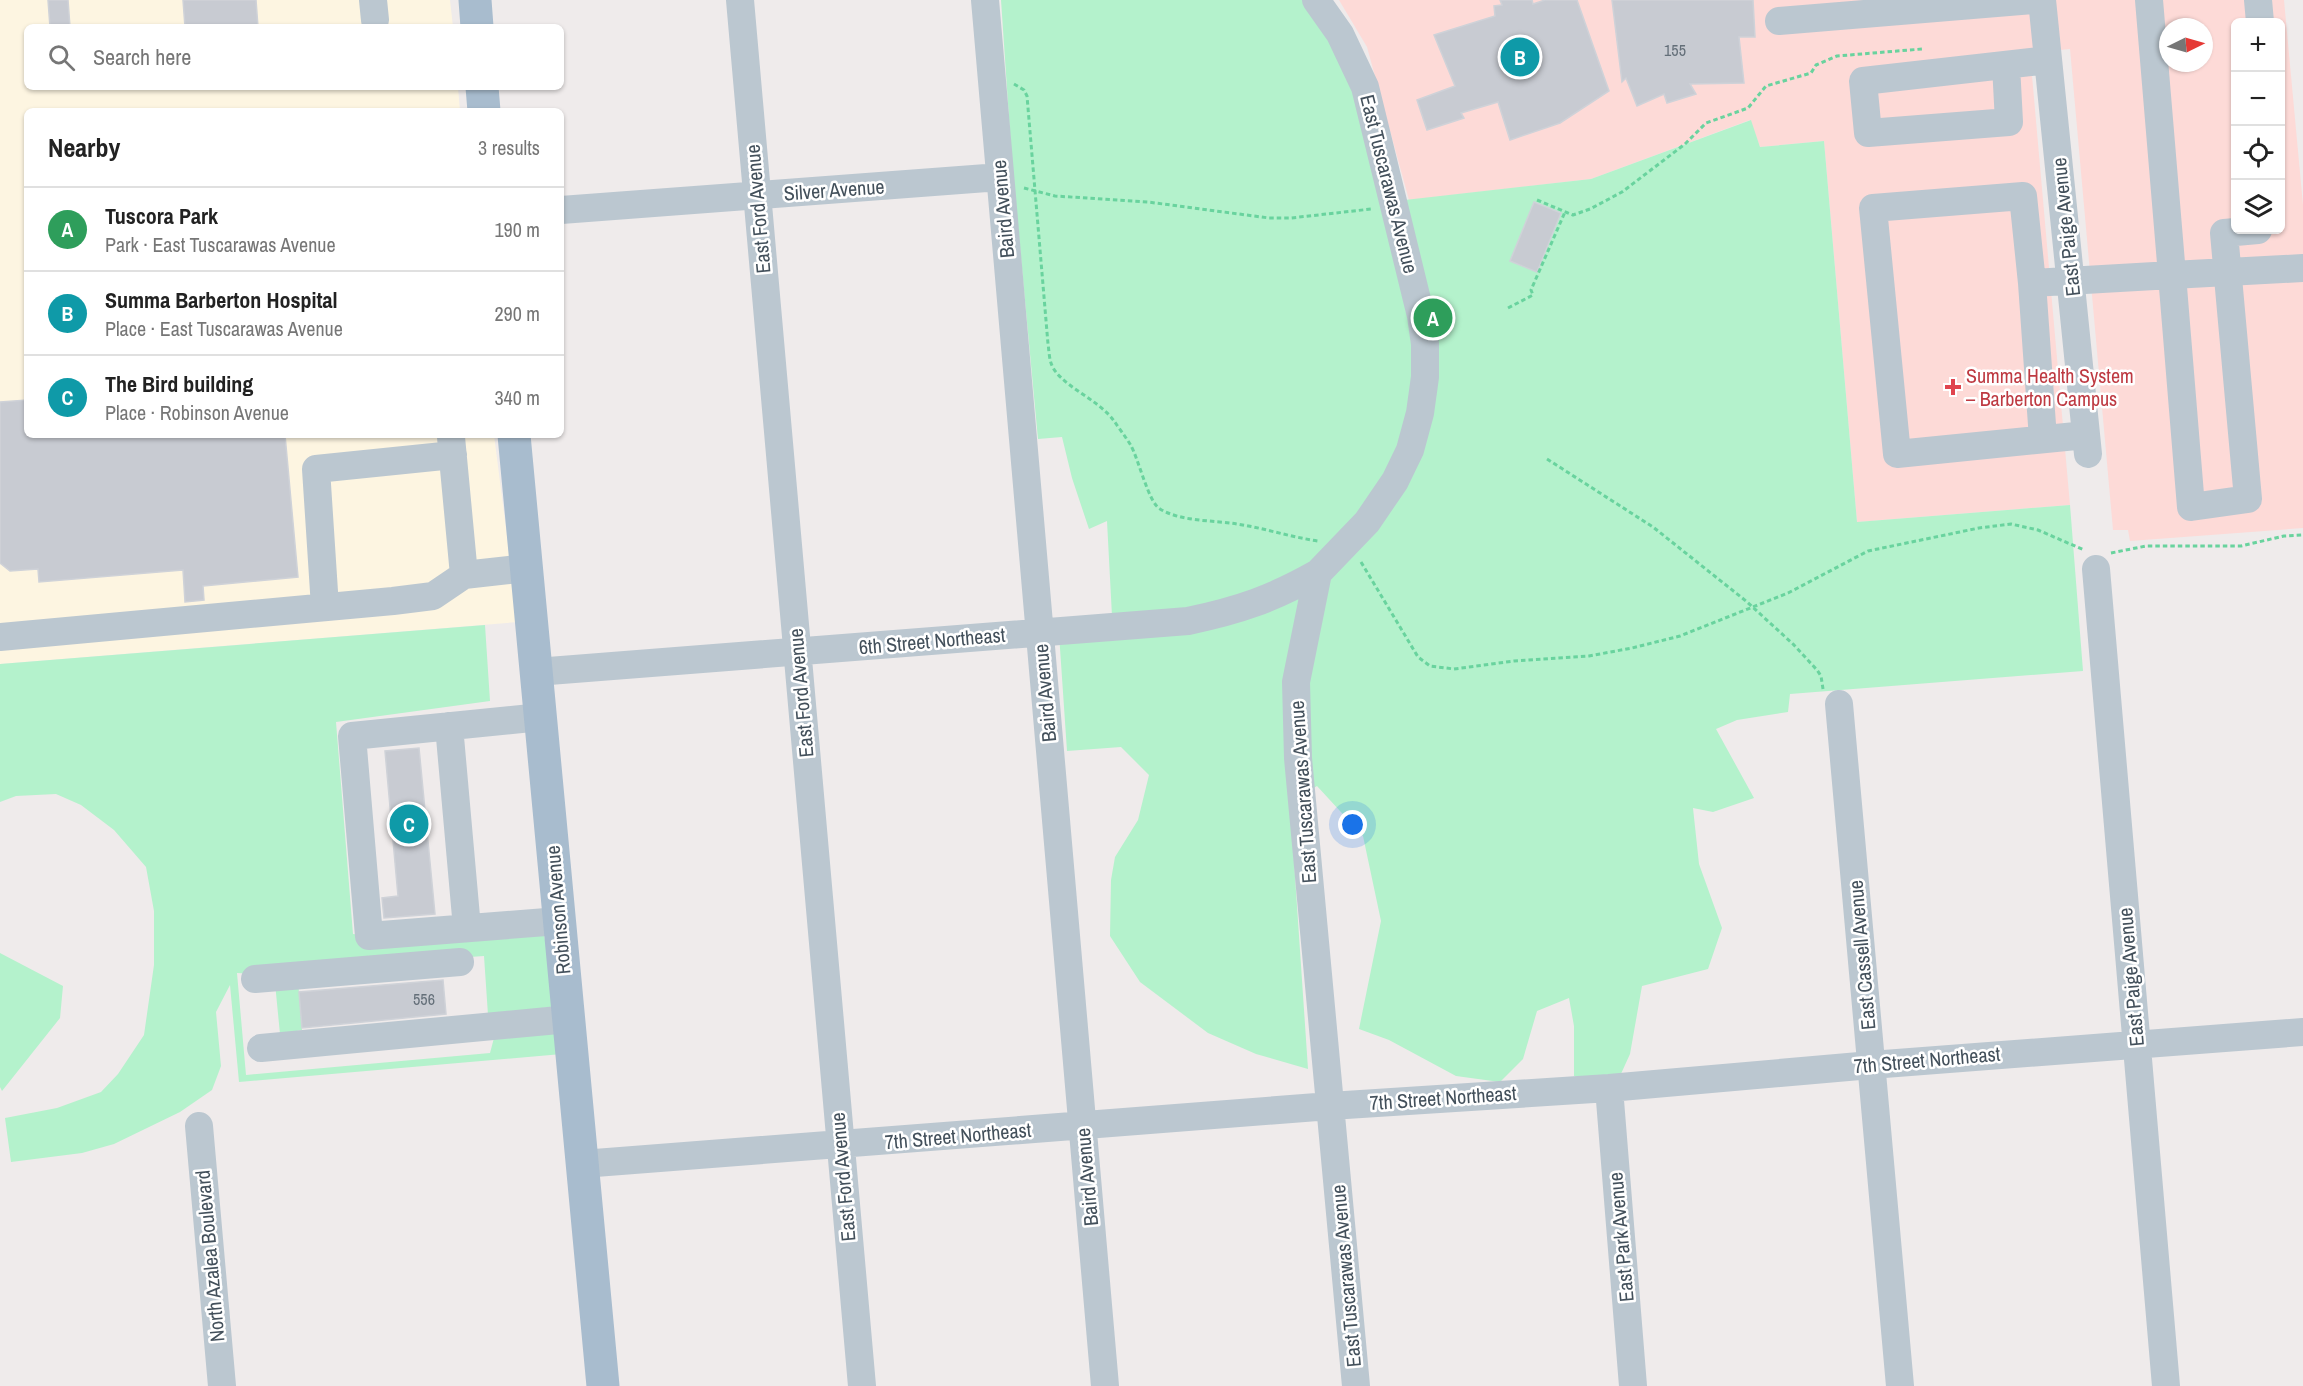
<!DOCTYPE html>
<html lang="en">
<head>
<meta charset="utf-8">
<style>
  :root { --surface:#fff; --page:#f6f6f6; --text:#222; --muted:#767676; --line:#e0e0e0; --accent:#7c3aed }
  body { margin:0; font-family:"Archivo Narrow",sans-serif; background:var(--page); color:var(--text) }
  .controls { position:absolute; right:18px; top:18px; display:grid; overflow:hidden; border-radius:9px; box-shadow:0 2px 4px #0004 }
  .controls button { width:54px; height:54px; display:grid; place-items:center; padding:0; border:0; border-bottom:2px solid var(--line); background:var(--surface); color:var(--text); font:30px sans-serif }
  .compass { position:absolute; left:2159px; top:18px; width:54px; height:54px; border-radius:50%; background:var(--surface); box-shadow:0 2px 4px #0004; rotate:85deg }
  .you { position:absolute; left:1353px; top:825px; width:21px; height:21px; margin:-15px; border:4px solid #fff; border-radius:50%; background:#1a73e8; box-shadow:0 0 0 9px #1a73e833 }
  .badge { display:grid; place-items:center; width:39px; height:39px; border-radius:50%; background:var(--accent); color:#fff; font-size:20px; font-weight:700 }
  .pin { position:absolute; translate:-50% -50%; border:3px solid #fff; box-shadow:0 2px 6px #0006 }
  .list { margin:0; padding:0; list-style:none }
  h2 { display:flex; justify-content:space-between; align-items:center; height:78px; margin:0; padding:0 24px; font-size:26px }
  h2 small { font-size:20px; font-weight:400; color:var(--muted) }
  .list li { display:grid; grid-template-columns:39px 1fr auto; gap:18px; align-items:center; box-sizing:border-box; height:84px; padding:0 24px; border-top:2px solid var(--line) }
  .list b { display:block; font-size:22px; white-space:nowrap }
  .list p { margin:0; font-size:20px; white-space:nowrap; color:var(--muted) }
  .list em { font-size:20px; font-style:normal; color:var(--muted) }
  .icon { flex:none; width:33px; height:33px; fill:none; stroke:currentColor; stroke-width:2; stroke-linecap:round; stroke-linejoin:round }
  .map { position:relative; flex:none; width:2303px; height:1386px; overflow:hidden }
  .search { position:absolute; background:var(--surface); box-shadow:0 2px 4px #0004; left:24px; top:24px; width:540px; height:66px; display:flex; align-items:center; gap:15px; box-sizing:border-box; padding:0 21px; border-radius:9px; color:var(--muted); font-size:22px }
  .panel { position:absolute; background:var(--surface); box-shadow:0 2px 4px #0004; left:24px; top:108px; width:540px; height:330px; border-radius:9px }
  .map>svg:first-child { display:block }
  .commercial { fill:#fdf5e1 }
  .medical { fill:#fddad7; fill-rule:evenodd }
  .green { fill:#b4f2cc }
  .building { fill:#c8cbd2; stroke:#cfd2d8; stroke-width:1.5 }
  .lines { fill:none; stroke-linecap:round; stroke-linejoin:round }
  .path { stroke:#69d39e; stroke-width:3; stroke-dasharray:4.5 3; stroke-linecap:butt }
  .minor { stroke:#bbc7d0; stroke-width:28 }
  .major { stroke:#a8bcce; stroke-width:33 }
  .health-dot { fill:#e0444e; stroke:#fff; stroke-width:2 }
  .labels { text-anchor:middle; stroke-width:5; stroke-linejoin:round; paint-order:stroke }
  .number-label { font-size:16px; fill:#646f79 }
  .street-label { font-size:20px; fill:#43505b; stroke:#fff }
  .health-label { font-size:20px; fill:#be3a42; stroke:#fff; text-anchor:start }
</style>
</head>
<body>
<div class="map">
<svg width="2303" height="1386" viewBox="0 0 2303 1386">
  <rect width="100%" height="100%" fill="#efebeb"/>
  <path class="commercial" d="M0,0H450L453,27H27V87H458L460,111H27V435H494L518,622L0,664Z"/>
  <path class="medical" d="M1339,0H2284L2303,205V528L2130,541L2128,530H2113L2070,49L2030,53L2070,505L1857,522L1824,141L1760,147L1750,120L1591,179L1409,200L1367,47ZM2236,22H2280V230H2236ZM2168,27H2204V63H2168Z"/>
  <path class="green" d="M1001,0H1308L1356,94L1387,202L1591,179L1751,120L1760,147L1824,141L1857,522L2070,505L2083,671L1790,694L1788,712L1737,720L1716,729L1754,798L1713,812L1693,808L1699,864L1722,928L1708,969L1642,986L1630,1054L1615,1087L1574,1076V1026L1569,998L1537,1011L1523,1059L1500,1082L1456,1076L1389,1040L1359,1029L1381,921L1363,836L1317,786L1290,802L1308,1069L1256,1054L1208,1033L1140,982L1110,936L1111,880L1115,857L1138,820L1149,775L1121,747L1067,751L1058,619L1112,616L1107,521L1089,529L1072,478L1062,437L1038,439L1012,162Z
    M485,625L490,701L336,722L353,934L432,941L543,930L558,1006L488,1015L484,956L441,959L296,976L237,973L246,1075L490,1053L494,1038L561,1033L562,1054L239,1082L230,985L216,1012L221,1066L212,1090L180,1112L114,1144L82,1153L11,1162L5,1118L57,1108L101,1092L118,1074L144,1035L154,965V911L146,867L114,830L81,805L56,794L16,796L0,802V664Z
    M0,953L63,986L60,1018L2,1091L0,1087Z
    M298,980L302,1030L280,1034L275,983Z"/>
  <path class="building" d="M48,0H68L70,27H50Z
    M183,0H256L258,27H185Z
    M1500,0H1532L1533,4L1545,0H1577L1609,91L1560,123L1510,140L1498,102L1461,113L1464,118L1427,130L1417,100L1455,86L1434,35L1495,16L1494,6L1502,5Z
    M1612,0H1753L1755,37H1739L1744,83L1690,84L1696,94L1667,103L1664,94L1637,106L1626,78L1622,82Z
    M1534,202L1561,213L1537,272L1510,261Z
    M27,400V435H285L298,577L203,586L204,600L185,602L183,570L39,582L38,569L10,571L0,563V402Z
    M419,748L435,914L384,918L382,898L398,896L385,751Z
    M443,980L446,1014L302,1028L299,992Z"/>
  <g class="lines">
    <path class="path" d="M1014,84L1024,90L1027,96L1048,344C1049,350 1049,357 1051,363C1058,385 1099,399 1114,421C1119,428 1125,436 1130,444C1139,459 1148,502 1160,509C1182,522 1213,520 1237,524C1264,528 1290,537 1318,541
      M1024,188L1055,196L1148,202L1269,218H1291L1371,209
      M1537,200L1573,215L1590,209L1622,192L1685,144L1706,123L1748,108L1766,86L1811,73L1816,65L1837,56L1922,49
      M1508,308L1533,295L1531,290L1565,212
      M1547,459L1653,527L1746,601L1793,644L1817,670L1821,676L1823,689
      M2111,553L2146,546H2241L2284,536L2303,535
      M1361,562L1418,657L1430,666L1454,669L1514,661L1589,656L1632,648L1680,636L1788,593L1868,551L1979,528L2011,524L2038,530L2084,550"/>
    <path class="minor" d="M373,0L375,20
      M740,0L862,1386
      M985,0L1105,1386
      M1316,0L1340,34L1365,87L1421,316L1425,344V377L1420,413L1410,450L1395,481L1367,522L1318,573L1296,682L1298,758L1356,1386
      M2042,0L2088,454
      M2149,0L2172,275L2303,268
      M2258,0L2260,22
      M1779,21L2034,0
      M2006,65L2009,122L1868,133L1863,81L2048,60
      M561,210L1000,177
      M2032,283L2043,439
      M2086,435L1897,454L1873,208L2023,196L2032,283L2172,275L2191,507L2248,499L2224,233L2258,230
      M451,437L464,575L527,568
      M2096,569L2166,1386
      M325,607L316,469L453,455
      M0,637L393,601L433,596L464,575
      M536,672L1188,621C1240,610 1272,599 1318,573
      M1839,704L1900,1386
      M541,717L352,736L369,936L559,921
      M449,726L467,928
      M255,979L460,962
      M261,1048L569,1019
      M1609,1088L1633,1386
      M199,1126L222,1386
      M582,1164L1330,1106L1609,1088L1871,1065L2303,1032"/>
    <path class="major" d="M475,0L477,27
      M482,87L484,111
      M514,435L603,1386"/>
  </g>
  <path class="health-dot" d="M1950 378h6v6h6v6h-6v6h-6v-6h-6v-6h6z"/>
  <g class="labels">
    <g class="number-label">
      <text x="1675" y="56">155</text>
      <text x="424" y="1005">556</text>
    </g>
    <g class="street-label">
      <text transform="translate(1389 184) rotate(76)" y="7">East Tuscarawas Avenue</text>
      <text transform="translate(834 190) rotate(-4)" y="7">Silver Avenue</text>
      <text transform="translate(758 209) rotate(-95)" y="7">East Ford Avenue</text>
      <text transform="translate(1003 209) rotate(-95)" y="7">Baird Avenue</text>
      <text transform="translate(2066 227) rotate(-96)" y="7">East Paige Avenue</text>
      <text transform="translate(932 641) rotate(-5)" y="7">6th Street Northeast</text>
      <text transform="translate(801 693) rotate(-95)" y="7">East Ford Avenue</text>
      <text transform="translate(1045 693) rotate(-95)" y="7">Baird Avenue</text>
      <text transform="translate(1303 792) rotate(-94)" y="7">East Tuscarawas Avenue</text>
      <text transform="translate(558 910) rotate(-95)" y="7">Robinson Avenue</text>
      <text transform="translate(1862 955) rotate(-95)" y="7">East Cassell Avenue</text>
      <text transform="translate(2131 977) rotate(-95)" y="7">East Paige Avenue</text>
      <text transform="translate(1927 1060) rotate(-5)" y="7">7th Street Northeast</text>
      <text transform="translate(1443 1098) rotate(-4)" y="7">7th Street Northeast</text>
      <text transform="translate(958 1136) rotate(-5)" y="7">7th Street Northeast</text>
      <text transform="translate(843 1177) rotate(-95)" y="7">East Ford Avenue</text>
      <text transform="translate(1087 1177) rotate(-95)" y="7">Baird Avenue</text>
      <text transform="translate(1621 1237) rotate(-95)" y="7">East Park Avenue</text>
      <text transform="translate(210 1256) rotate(-95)" y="7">North Azalea Boulevard</text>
      <text transform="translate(1346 1276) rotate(-95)" y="7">East Tuscarawas Avenue</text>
    </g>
    <g class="health-label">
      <text x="1966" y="383">Summa Health System<tspan x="1966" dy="23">– Barberton Campus</tspan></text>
    </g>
  </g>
</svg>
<div class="controls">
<button>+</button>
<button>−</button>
<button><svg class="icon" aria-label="locate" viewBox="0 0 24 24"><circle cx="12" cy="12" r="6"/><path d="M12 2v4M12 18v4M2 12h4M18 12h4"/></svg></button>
<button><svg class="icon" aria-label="layers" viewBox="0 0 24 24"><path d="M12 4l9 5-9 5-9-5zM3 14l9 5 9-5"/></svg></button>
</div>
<svg class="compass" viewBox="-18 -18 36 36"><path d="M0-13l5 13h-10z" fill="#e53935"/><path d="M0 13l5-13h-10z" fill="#767676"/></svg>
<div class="you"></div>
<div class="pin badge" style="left:1433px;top:318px;background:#2e9e5b">A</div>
<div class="pin badge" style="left:1520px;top:57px;background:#0f9aa8">B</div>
<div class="pin badge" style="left:409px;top:824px;background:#0f9aa8">C</div>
<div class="search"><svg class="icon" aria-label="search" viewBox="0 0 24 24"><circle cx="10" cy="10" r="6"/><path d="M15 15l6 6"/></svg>Search here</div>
<section class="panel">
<h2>Nearby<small>3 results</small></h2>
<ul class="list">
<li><span class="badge" style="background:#2e9e5b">A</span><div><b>Tuscora Park</b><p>Park · East Tuscarawas Avenue</p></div><em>190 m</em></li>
<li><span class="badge" style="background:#0f9aa8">B</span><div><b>Summa Barberton Hospital</b><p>Place · East Tuscarawas Avenue</p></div><em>290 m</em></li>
<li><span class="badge" style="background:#0f9aa8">C</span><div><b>The Bird building</b><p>Place · Robinson Avenue</p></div><em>340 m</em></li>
</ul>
</section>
</div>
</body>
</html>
